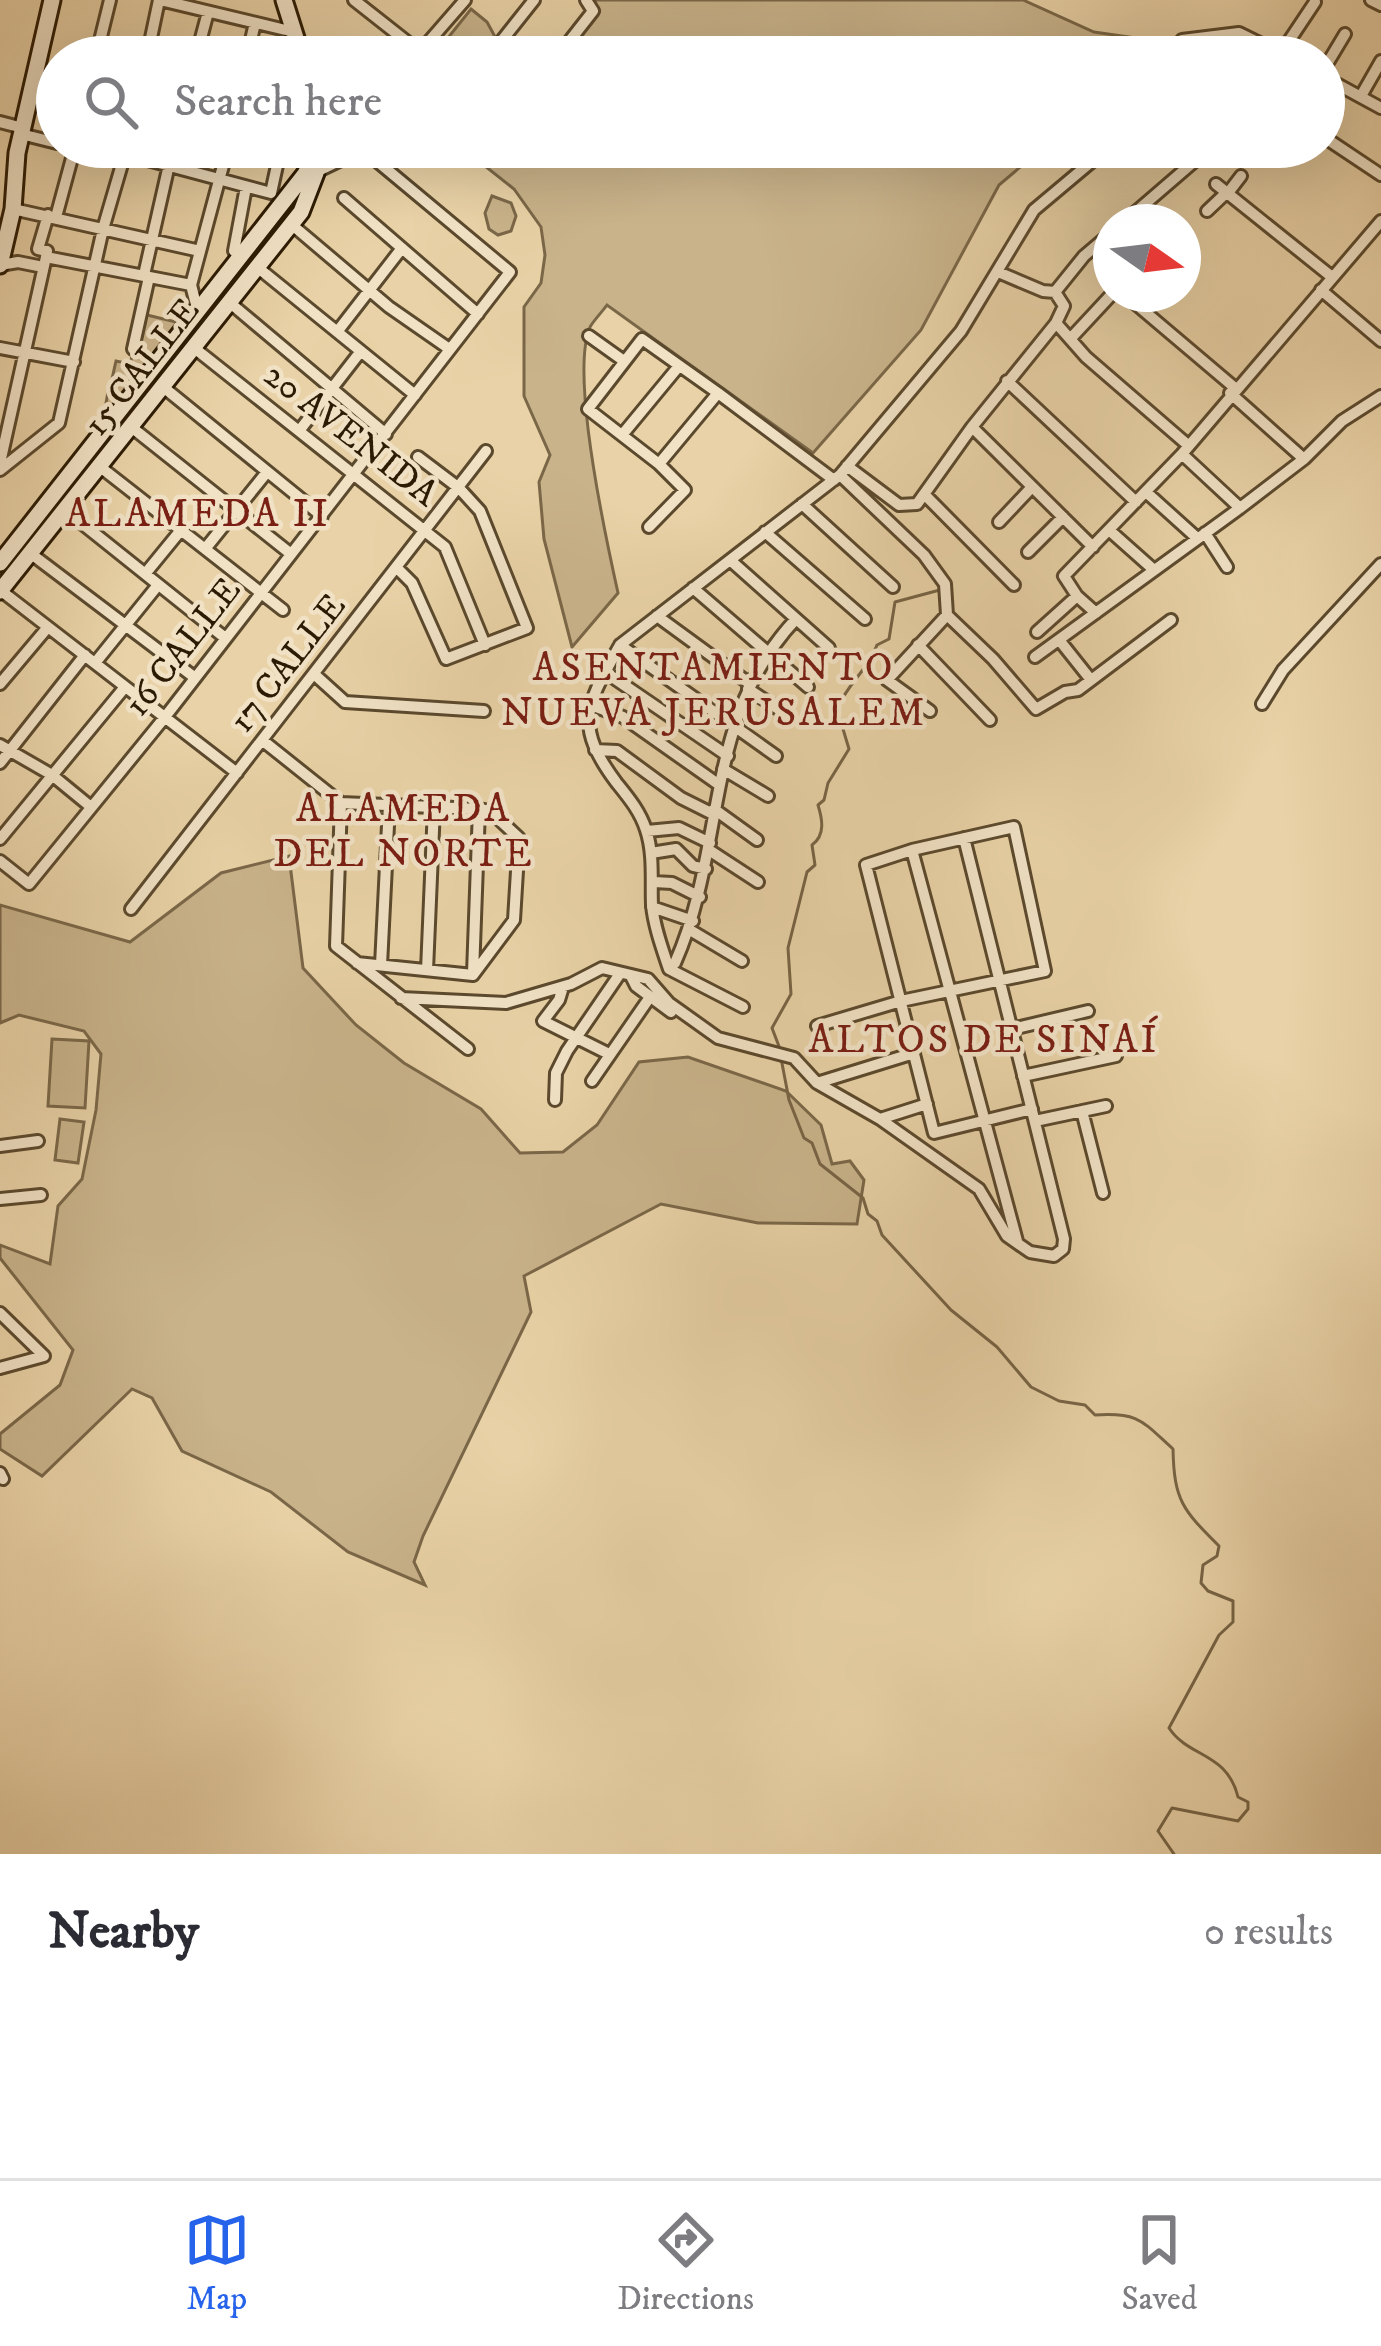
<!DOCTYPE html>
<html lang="en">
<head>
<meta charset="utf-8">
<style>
  :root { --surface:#fff; --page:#f7f7f7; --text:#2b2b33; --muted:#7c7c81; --line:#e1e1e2; --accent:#2563eb }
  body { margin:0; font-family:"IM FELL DW Pica",serif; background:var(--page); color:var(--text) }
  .compass { position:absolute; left:1093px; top:204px; width:108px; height:108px; border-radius:50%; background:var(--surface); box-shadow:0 12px 48px #0002; rotate:104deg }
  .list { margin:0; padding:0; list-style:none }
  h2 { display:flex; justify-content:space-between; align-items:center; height:156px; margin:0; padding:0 48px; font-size:51px }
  h2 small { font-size:39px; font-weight:400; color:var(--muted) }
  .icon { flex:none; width:66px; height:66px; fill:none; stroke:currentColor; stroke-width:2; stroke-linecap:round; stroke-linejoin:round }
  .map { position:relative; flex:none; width:1381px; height:1854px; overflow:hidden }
  .search { position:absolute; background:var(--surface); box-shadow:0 12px 48px #0002; left:36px; right:36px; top:36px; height:132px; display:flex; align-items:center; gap:30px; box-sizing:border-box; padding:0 42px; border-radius:66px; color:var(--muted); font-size:45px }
  .sheet { height:324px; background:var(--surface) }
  nav { display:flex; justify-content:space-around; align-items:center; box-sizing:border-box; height:168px; border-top:3px solid var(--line); background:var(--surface); font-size:33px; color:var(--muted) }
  nav a { display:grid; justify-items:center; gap:6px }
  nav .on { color:var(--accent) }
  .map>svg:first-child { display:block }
  .green { fill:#c9b38b; stroke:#7a6748; stroke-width:3 }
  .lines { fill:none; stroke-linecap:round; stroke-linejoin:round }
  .stream { stroke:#776445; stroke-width:3 }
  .street-casing { stroke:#5b492d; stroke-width:16 }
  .secondary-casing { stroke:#2c1b04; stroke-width:21 }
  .street { stroke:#f1e2c6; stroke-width:10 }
  .secondary { stroke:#f1e2c6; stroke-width:15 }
  .labels { text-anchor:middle; stroke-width:9; stroke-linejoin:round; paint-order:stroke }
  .street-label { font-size:36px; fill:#2c1b04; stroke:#f1e2c6 }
  .neighbourhood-label { font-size:39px; letter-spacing:3px; fill:#7a1f14; stroke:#f1e2c6 }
</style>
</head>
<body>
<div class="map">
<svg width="1381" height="1854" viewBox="0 0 1381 1854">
  <rect width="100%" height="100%" fill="#e9d2a7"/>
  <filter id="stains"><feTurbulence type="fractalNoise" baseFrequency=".00167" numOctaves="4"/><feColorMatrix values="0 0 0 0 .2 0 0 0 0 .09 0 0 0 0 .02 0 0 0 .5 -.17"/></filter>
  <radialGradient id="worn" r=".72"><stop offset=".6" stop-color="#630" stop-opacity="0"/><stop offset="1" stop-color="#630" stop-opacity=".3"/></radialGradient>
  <path class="green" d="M596,0H1023L1094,32L1142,39L1152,55L554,57Z
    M471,9L487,22L506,57H437L435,54Z
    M461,147H1044L999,185L921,330L813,453L607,305C602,312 594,320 590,327C570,374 606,539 618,593L572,647L544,539L539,482L550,455L524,396V307L541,283L545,255L541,227L514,189Z
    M492,196L511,203L516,216L511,231L498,235L489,229L485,213Z
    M143,314L176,322L168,353L128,384L129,389L113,410L105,409L109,386L116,385L112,379L116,361L130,364Z
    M289,856L303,968L356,1025L404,1063L481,1109L520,1153L563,1152L597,1125L639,1062L688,1057L786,1091L821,1125L832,1164L850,1161L864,1180L857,1224L758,1223L661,1204L524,1276L531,1312L423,1536L414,1562L425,1585L348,1552L271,1492L182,1451L152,1398L132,1389L42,1476L0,1449V1434L60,1385L73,1350L0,1258V1245L50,1264L58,1206L82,1179L96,1110L101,1054L84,1031L19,1015L0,1023V905L130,942L221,873Z
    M52,1039L89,1041L85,1108L48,1106Z
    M60,1119L84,1122L78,1163L55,1160Z"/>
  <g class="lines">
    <path class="stream" d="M780,1049L772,1028L791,994L788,948L807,872L815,865L812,845C826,835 822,818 818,805L824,800L828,783L849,749L837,709C847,684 868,670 877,645L889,639L895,602L951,587
      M781,1058L789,1100L804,1138L812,1143L820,1164L863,1198L868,1214L877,1221L882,1235L951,1310L997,1347L1031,1387L1059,1401L1085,1405L1095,1415C1139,1412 1142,1421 1173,1449C1174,1501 1183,1510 1219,1546L1217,1556L1203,1565L1201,1583L1208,1591L1233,1601V1622L1219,1635L1169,1728C1189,1758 1227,1752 1238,1797L1248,1802V1809L1238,1821L1172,1808L1158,1831L1174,1854"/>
    <defs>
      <path id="street" d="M160,0L294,32
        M354,0L420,52
        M1371,0L1381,5
        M503,39L534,0
        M1182,40L1239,33L1288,57
        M1281,53L1315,2
        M342,54L346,57
        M418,54L465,0
        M96,57L110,0
        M147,57L159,0
        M196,57L208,12
        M247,57L255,23
        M557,57L593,11L586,0
        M1324,69L1345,34
        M1324,77L1381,108
        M1361,96L1381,61
        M0,122L23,128
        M21,134L57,143
        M1324,137L1381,175
        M75,147L125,154L271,193L281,147
        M463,147L465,149
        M314,173L339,161L351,147
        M1216,184L1332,277
        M1228,193L1241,176
        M344,198L478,314
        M13,209L200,251
        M1207,211L1227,192
        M56,217L75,147
        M1124,222L1211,147
        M291,224L389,307L448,348
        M234,251L246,187
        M46,257L191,285
        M0,265L18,262L43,267
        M257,267L415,395
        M998,272L1043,291L1055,292
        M144,275L173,147
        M1321,290L1381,341
        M1055,292L1084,256L1111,233
        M1124,294L1235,388
        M229,302L386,434
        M198,312L191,285L228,147
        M1056,323L1086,357L1189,446
        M337,332L402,248
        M589,336L624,361
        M1072,337L1112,294
        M193,347L445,547L485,645
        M0,348L74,362
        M133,349L149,277
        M1007,381L1136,502
        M162,386L322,516
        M1230,393L1304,459
        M130,426L291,554
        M972,427L1093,547
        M299,431L361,351
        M622,435L679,366
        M1182,454L1240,508
        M0,463L46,257L47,251L38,249L48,215
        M659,464L718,393L834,480
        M99,466L283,610
        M847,466L899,505L917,504L972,427L1056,323L1064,306L1055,292
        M0,470L59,423L103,229L127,147
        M840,475L924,555L945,584L947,615L887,680L930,711
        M1146,492L1197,538
        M924,494L1014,585
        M802,504L893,587
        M64,509L224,637
        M999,522L1032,487
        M649,527L685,490L659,464L588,409L642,339L718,393
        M1109,530L1154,570
        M765,532L865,619
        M1205,533L1227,567
        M205,549L267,472
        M1028,552L1063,517
        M30,553L194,677
        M730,560L829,648
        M397,568L412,583L446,659L527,628L480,511L459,488L418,457
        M145,574L181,530
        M693,588L808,687
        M0,590L237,773
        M1096,613L1077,596L1064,576L1182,454L1381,221
        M947,615L993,659L1036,709L1065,692L1078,690L1171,620
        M657,616L750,684
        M1037,632L1077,596
        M1060,641L1091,680
        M620,645L776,756
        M918,645L990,720
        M1035,657L1240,508L1304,459L1342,421L1381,396
        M95,663L158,585
        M605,672L728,756
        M314,674L345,702L484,711
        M0,684L48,627
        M748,689L789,716
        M1262,704L1283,670L1381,564
        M591,705L623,717L718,784
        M262,740L341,803L479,809L490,811L519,838L514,920L473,975
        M0,745L52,775L91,807
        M595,750L617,751L681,798L713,814
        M0,763L85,655
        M723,769L768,796
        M341,803L336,946L468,1049
        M714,809L757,840
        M647,831L679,828L710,843
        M0,839L125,687
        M709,850L758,882
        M912,850L1017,1241
        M651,853L676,849L693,866L706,869
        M0,861L29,884L165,717L510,272L360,147
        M654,882L672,883L700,897
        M652,907L693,921
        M131,909L486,451
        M690,930L742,961
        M357,963L473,975
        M381,965L389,805
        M669,969L675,963C727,846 703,717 796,619
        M427,970L434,807
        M473,973L479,809
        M631,976L636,986L671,1012
        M563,987L559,1000L543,1021L609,1054
        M401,998L506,1003L571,984L602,968L648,979L669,1003L718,1038L794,1058L817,1083L880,1119L979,1189L1007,1236L1030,1252L1054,1256L1063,1249L1064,1239L964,838
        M743,1007L669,969C662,948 654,926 652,905C651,880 654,854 646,830C640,811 628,797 616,782C572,723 588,703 620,645L840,475L961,331L1034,210L1109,147
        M817,1026L901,1001L1045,971L1014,827L912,850L866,865L934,1133L1032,1109
        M1012,1029L1088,1011
        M1023,1076L1116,1056
        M592,1081L650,997
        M817,1083L914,1053
        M555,1100L556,1073L567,1051L619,975
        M1082,1111L1103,1193
        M880,1119L927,1104
        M1035,1121L1106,1106
        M0,1146L38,1141
        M0,1199L41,1195
        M0,1313L44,1356L0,1368
        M0,1473L3,1479"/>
      <path id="secondary" d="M284,0L302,57
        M0,265L13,209L17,153L52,0
        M0,563L305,174L313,157
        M0,591L301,212L316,173L318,147"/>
    </defs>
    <use href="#street" class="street-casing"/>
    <use href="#secondary" class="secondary-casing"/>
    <use href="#street" class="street"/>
    <use href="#secondary" class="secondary"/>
  </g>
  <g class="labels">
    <g class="street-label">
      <text transform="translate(140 366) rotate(-52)" y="13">15 CALLE</text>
      <text transform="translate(352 433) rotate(38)" y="13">20 AVENIDA</text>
      <text transform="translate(181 646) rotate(-52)" y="13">16 CALLE</text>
      <text transform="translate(286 662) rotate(-52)" y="13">17 CALLE</text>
    </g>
    <g class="neighbourhood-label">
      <text x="198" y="526">ALAMEDA II</text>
      <text x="714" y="680">ASENTAMIENTO<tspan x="714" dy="45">NUEVA JERUSALEM</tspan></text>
      <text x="404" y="821">ALAMEDA<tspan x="404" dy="45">DEL NORTE</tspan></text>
      <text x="984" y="1052">ALTOS DE SINAÍ</text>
    </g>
  </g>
  <rect width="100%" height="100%" filter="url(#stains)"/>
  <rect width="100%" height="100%" fill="url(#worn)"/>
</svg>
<svg class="compass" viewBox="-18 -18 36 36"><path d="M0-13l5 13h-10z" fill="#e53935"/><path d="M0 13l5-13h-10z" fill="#7c7c81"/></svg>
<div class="search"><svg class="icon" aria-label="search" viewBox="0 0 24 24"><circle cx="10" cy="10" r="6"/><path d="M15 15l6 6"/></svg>Search here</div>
</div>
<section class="sheet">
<h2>Nearby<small>0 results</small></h2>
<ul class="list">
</ul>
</section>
<nav>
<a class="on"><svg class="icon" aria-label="map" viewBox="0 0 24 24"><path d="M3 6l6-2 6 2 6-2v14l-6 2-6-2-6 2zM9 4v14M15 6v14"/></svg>Map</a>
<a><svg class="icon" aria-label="directions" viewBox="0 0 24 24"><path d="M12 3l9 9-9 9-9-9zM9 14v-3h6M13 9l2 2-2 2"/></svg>Directions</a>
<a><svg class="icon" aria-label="saved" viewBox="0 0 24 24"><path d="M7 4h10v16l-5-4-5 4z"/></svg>Saved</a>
</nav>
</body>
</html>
